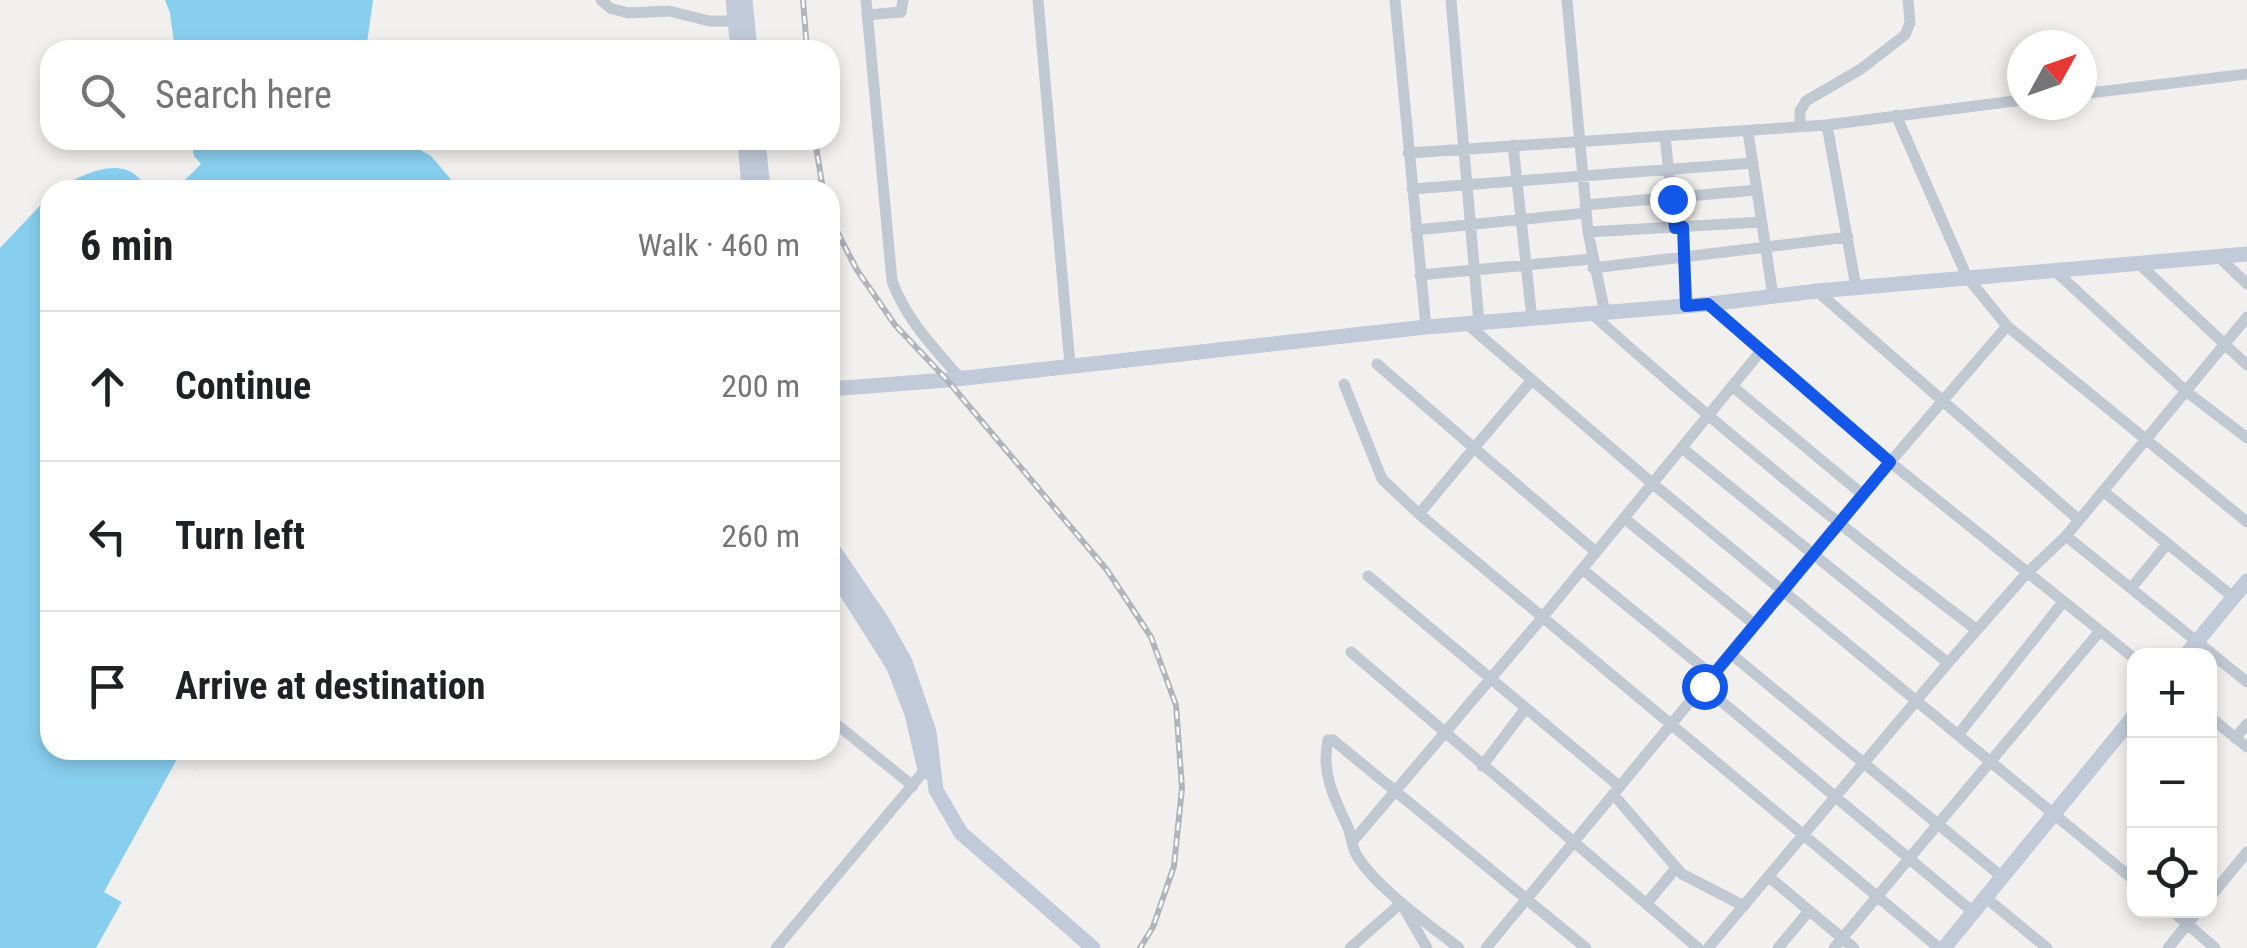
<!DOCTYPE html>
<html lang="en">
<head>
<meta charset="utf-8">
<style>
  :root { --surface:#fff; --page:#f6f6f6; --text:#202124; --muted:#757577; --line:#e0e0e0 }
  body { margin:0; font-family:"Roboto Condensed",sans-serif; background:var(--page); color:var(--text) }
  .controls { position:absolute; right:30px; bottom:30px; display:grid; overflow:hidden; border-radius:20px; box-shadow:0 5px 15px #0003 }
  .controls button { width:90px; height:90px; display:grid; place-items:center; padding:0; border:0; border-bottom:2px solid var(--line); background:var(--surface); color:var(--text); font:50px sans-serif }
  .compass { position:absolute; left:2007px; top:30px; width:90px; height:90px; border-radius:50%; background:var(--surface); box-shadow:0 5px 15px #0003; rotate:50deg }
  .stop { position:absolute; width:30px; height:30px; margin:-22px; border:8px solid #1257e9; border-radius:50%; background:#fff }
  .stop.end { background:#1257e9; border-color:#fff; box-shadow:0 2px 10px #0008 }
  .list { margin:0; padding:0; list-style:none }
  h2 { display:flex; justify-content:space-between; align-items:center; height:130px; margin:0; padding:0 40px; font-size:42px }
  h2 small { font-size:32px; font-weight:400; color:var(--muted) }
  .list li { display:grid; grid-template-columns:65px 1fr auto; gap:30px; align-items:center; box-sizing:border-box; height:150px; padding:0 40px; border-top:2px solid var(--line) }
  .list b { display:block; font-size:38px; white-space:nowrap }
  .list em { font-size:32px; font-style:normal; color:var(--muted) }
  .icon { flex:none; width:55px; height:55px; fill:none; stroke:currentColor; stroke-width:2; stroke-linecap:round; stroke-linejoin:round }
  .map { position:relative; flex:none; width:2247px; height:948px; overflow:hidden }
  .search { position:absolute; background:var(--surface); box-shadow:0 5px 15px #0003; left:40px; top:40px; width:800px; height:110px; display:flex; align-items:center; gap:25px; box-sizing:border-box; padding:0 35px; border-radius:30px; color:var(--muted); font-size:38px }
  .panel { position:absolute; background:var(--surface); box-shadow:0 5px 15px #0003; left:40px; top:180px; width:800px; height:580px; border-radius:30px }
  .map>svg:first-child { display:block }
  .water { fill:#88ceef }
  .pier { fill:#f2f0ef }
  .lines { fill:none; stroke-linecap:round; stroke-linejoin:round }
  .street { stroke:#c0c8d2; stroke-width:11 }
  .secondary { stroke:#c1cad9; stroke-width:15 }
  .rail-casing { stroke:#b1b4ba; stroke-width:6 }
  .rail { stroke:#fff; stroke-width:2.5; stroke-dasharray:8; stroke-linecap:butt }
  .route { stroke:#1257e9; stroke-width:12 }
</style>
</head>
<body>
<div class="map">
<svg width="2247" height="948" viewBox="0 0 2247 948">
  <rect width="100%" height="100%" fill="#f2f0ef"/>
  <path class="water" d="M165,0H373L366,50H175L170,13Z
    M191,140H402L431,156L460,190H56C74,179 107,161 129,171C136,174 142,182 149,186L182,183L201,164L194,156Z
    M50,195V750H207L96,948H0V248Z"/>
  <path class="pier" d="M182,750H207L123,903L104,892Z"/>
  <g class="lines">
    <path class="street" d="M601,0L610,8L628,13L669,11L709,21H743
      M866,0L892,281C906,319 933,347 960,378
      M1038,0L1070,365
      M1395,0L1426,327
      M1451,0L1479,323
      M1567,0L1588,232L1605,313
      M867,15L901,12L903,0
      M2082,94L2247,74
      M1896,115L1967,277L2007,326L2247,522
      M1827,125L1856,287
      M1800,126V111L1806,101L1861,69L1905,35L1910,23L1908,0
      M1748,132L1773,296
      M1665,136L1675,228
      M1513,145L1532,319
      M1408,153L1827,125L2022,100
      M1412,189L1753,163
      M1585,205L1757,190
      M1683,227L1687,306
      M1416,230L1586,213
      M1588,232L1762,222
      M2219,257L2247,284
      M2137,262L2247,365
      M1593,268L1848,237
      M2055,271L2187,392L2247,438
      M1420,275L1592,259
      M1817,291L2079,520
      M1709,304L1890,462L2134,658
      M1592,314C1716,425 1844,530 1977,630
      M1467,324L1653,484L2134,880
      M1377,364L1474,448L1419,514L1939,948
      M1531,381L1474,448L1596,552
      M1344,384L1382,479L1419,514
      M1732,386L1862,494
      M1682,448L1948,663
      M2103,491L2233,597
      M1624,518L1754,624
      M2066,536L2247,682
      M1582,569L1712,675
      M1368,576L1619,786
      M2132,587L2167,544
      M1351,652L1698,948
      M1731,654L2001,876
      M1703,686L1973,912
      M2210,717L2247,747
      M830,719L913,786
      M1958,735L2063,602
      M2235,738L2247,724
      M1482,766L1526,708
      M1613,794L1682,874L1744,906
      M1353,841L1542,618L1761,351
      M1769,877L1854,948
      M1985,897L2047,948
      M2210,897L2247,852
      M1647,903L1676,868
      M2171,910L2215,948
      M776,948L925,770
      M1350,948L1401,903L1427,948
      M1459,948C1432,927 1370,883 1355,852C1351,843 1351,832 1346,823C1333,796 1321,771 1328,740H1333L1586,948
      M1486,948L1837,524L2007,326
      M1708,948L1948,663L2026,574L2066,536L2247,317
      M1778,948L1809,911
      M1834,948L2100,631
      M2168,948L2199,910"/>
    <path class="secondary" d="M733,0L738,50
      M745,0L750,50
      M745,140L749,190
      M758,140L763,190
      M830,389L947,380L1426,327L1709,304L1817,291L2247,254
      M830,545L882,621L905,662L929,732L936,790L961,833L1093,948
      M830,566L894,667L912,714L925,770L930,773
      M2185,656L2247,581
      M1944,948L2134,716"/>
    <defs>
      <path id="rail" d="M803,0L807,50
        M815,140L823,190
        M830,218L857,270L895,325L947,380L1107,570L1151,637L1176,705L1182,788L1174,866L1153,927L1140,948"/>
    </defs>
    <use href="#rail" class="rail-casing"/>
    <use href="#rail" class="rail"/>
  </g>
  <g class="lines">
    <path class="route" d="M1672,199L1675,228L1683,227L1686,306L1708,304L1890,462L1704,686"/>
  </g>
</svg>
<div class="controls">
<button>+</button>
<button>−</button>
<button><svg class="icon" aria-label="locate" viewBox="0 0 24 24"><circle cx="12" cy="12" r="6"/><path d="M12 2v4M12 18v4M2 12h4M18 12h4"/></svg></button>
</div>
<svg class="compass" viewBox="-18 -18 36 36"><path d="M0-13l5 13h-10z" fill="#e53935"/><path d="M0 13l5-13h-10z" fill="#757577"/></svg>
<div class="stop" style="left:1704px;top:686px"></div>
<div class="stop end" style="left:1672px;top:199px"></div>
<div class="search"><svg class="icon" aria-label="search" viewBox="0 0 24 24"><circle cx="10" cy="10" r="6"/><path d="M15 15l6 6"/></svg>Search here</div>
<section class="panel">
<h2>6 min<small>Walk · 460 m</small></h2>
<ul class="list">
<li><svg class="icon" aria-label="ahead" viewBox="0 0 24 24"><path d="M12 20V5M6 11l6-6 6 6"/></svg><div><b>Continue</b></div><em>200 m</em></li>
<li><svg class="icon" aria-label="left" viewBox="0 0 24 24"><path d="M17 20v-9H6M10 6l-5 5 5 5"/></svg><div><b>Turn left</b></div><em>260 m</em></li>
<li><svg class="icon" aria-label="arrive" viewBox="0 0 24 24"><path d="M6 21V4h12l-3 4 3 4H6"/></svg><div><b>Arrive at destination</b></div></li>
</ul>
</section>
</div>
</body>
</html>
